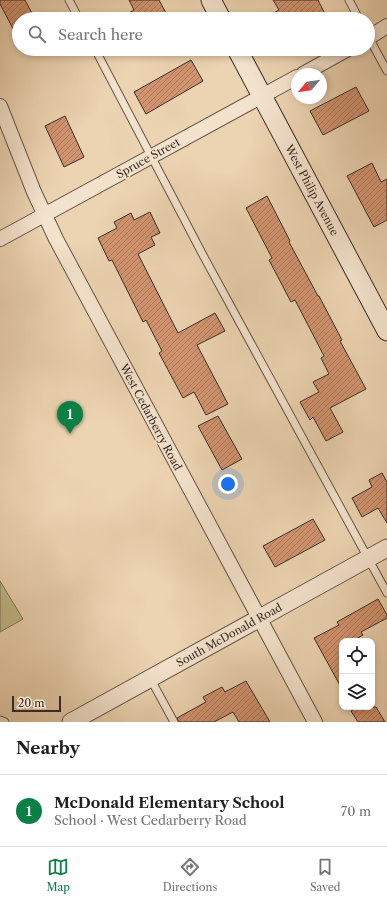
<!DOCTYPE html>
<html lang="en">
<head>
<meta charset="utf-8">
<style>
  :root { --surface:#fff; --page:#f6f6f6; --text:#202124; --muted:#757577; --line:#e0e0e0; --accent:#0b8043 }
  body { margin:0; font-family:"Libre Caslon Text",serif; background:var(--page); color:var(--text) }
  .controls { position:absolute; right:12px; bottom:12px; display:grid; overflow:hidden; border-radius:8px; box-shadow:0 2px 6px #0003 }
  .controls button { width:36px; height:36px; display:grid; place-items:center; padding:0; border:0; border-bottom:1px solid var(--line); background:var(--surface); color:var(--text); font:20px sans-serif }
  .compass { position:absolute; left:291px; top:68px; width:36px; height:36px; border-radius:50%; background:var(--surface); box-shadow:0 2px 6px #0003; rotate:241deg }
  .scale { position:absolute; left:12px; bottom:10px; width:49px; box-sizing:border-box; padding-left:4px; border:2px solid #3a2e24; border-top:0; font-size:11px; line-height:14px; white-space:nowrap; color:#3a2e24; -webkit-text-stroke:3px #f3e2cc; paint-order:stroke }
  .you { position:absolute; left:228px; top:484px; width:14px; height:14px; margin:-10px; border:3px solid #fff; border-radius:50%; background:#1a73e8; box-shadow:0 0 0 6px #1a73e833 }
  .badge { display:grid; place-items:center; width:26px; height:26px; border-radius:50%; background:var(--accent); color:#fff; font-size:13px; font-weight:700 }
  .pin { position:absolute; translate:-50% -33px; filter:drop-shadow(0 1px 2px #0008) }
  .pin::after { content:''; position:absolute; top:21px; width:14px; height:12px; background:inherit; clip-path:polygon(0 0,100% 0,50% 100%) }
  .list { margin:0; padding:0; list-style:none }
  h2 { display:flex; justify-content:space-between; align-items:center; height:52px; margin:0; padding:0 16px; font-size:17px }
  h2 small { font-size:13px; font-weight:400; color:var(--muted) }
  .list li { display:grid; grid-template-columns:26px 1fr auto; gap:12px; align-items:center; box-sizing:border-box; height:72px; padding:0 16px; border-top:1px solid var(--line) }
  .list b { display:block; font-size:15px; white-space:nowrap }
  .list p { margin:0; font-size:13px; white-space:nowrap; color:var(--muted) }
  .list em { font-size:13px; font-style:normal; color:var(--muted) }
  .icon { flex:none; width:22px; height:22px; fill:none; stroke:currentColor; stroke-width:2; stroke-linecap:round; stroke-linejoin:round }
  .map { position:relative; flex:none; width:387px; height:722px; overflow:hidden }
  .search { position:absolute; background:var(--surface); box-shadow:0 2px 6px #0003; left:12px; right:12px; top:12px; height:44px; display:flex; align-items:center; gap:10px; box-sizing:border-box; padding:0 14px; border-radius:22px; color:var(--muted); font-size:15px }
  .sheet { height:124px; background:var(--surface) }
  nav { display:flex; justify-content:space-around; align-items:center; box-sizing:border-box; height:56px; border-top:1px solid var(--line); background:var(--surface); font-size:11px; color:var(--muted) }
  nav a { display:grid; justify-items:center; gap:2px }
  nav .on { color:var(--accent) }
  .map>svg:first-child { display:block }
  .pitch { fill:#c0ba86; stroke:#7d7455 }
  .building { fill:url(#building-hatch); stroke:#3a2e24 }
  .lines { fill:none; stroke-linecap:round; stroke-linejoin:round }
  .service-casing { stroke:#665747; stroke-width:9 }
  .minor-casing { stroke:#665747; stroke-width:16 }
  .tertiary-casing { stroke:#665747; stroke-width:19 }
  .secondary-casing { stroke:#3a2e24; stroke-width:21 }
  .service { stroke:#f3e2cc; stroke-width:7 }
  .minor { stroke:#f3e2cc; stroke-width:14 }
  .tertiary { stroke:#f3e2cc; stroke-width:17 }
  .secondary { stroke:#f3e2cc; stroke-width:19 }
  .labels { text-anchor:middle; stroke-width:3; stroke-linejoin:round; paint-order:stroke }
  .street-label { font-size:11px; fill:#3a2e24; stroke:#f3e2cc }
</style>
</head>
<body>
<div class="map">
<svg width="387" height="722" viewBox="0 0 387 722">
  <defs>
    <pattern id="building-hatch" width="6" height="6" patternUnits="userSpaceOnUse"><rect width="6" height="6" fill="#d2946f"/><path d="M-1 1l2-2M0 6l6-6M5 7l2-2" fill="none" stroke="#ab795b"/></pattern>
  </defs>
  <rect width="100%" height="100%" fill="#ecd3b1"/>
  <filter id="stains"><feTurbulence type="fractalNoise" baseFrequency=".005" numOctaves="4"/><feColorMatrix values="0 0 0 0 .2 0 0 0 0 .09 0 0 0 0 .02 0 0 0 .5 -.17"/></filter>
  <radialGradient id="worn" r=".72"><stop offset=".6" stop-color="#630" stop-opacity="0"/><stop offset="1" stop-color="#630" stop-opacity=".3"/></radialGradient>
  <path class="pitch" d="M0,581L23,619L0,632Z"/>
  <path class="building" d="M0,0H25L35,19H19V40L0,4Z
    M129,0H159L167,15L160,19H118L134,10Z
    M273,0H318L324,12L311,19H263L279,10Z
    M191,60L203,81L146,114L134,92Z
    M356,87L369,111L323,135L310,111Z
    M65,116L84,157L64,167L45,126Z
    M372,163L381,182L387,179V220L374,227L347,176Z
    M267,196L290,241L289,242L318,296H319L342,340L340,341L366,389L330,408L343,432L326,441L313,417L310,420L300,402L319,392L313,382L329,374L321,358L324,356L295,300L291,302L269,260L272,258L246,208Z
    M150,212L160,233L151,237L155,245L138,254L178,333L215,313L225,331L197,345L228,404L206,415L194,392L183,398L159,353L162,351L146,320L143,322L112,260L109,261L98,238L117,228L114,222L131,213L134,220Z
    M218,416L242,459L222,470L198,426Z
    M382,473L387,482V523L378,508L362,517L352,498L372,487L369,480Z
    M313,519L325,540L275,567L263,546Z
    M378,599L387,615V618L361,632L363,635L353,641H342V689L314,638L339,625L337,622Z
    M246,681L270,722H239L233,712L214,722H179L177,718L206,702L203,697L222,687L225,692Z
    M358,707H376L385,722H358L351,711Z"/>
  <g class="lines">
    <defs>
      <path id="service" d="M69,0L79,19
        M349,0L359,19
        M368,36L387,71
        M95,49L204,257L387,593
        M150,678L174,722
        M0,720L5,722"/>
      <path id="minor" d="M368,38L387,26
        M303,74L348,49
        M0,106L34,192L56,239L315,722
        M0,239L297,77"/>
      <path id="tertiary" d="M71,722L387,548"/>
      <path id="secondary" d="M211,0L221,19
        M237,49L387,331"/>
    </defs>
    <use href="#service" class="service-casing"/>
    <use href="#minor" class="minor-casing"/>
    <use href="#tertiary" class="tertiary-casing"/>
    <use href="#secondary" class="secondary-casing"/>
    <use href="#service" class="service"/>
    <use href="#minor" class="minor"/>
    <use href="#tertiary" class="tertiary"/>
    <use href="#secondary" class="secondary"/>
  </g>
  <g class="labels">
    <g class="street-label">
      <text transform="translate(148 158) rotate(-29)" y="4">Spruce Street</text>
      <text transform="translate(312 190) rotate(62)" y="4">West Philip Avenue</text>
      <text transform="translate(151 417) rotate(62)" y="4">West Cedarberry Road</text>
      <text transform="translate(229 635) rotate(-29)" y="4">South McDonald Road</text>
    </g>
  </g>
  <rect width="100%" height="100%" filter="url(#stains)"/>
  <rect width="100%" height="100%" fill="url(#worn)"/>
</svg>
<div class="controls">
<button><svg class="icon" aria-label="locate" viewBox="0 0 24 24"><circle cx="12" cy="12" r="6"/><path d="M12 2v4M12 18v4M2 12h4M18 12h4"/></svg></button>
<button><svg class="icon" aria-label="layers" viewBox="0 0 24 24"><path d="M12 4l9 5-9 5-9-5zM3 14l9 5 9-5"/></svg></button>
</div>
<svg class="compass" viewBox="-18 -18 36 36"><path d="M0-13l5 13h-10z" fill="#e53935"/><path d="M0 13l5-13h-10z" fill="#757577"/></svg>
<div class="scale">20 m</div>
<div class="you"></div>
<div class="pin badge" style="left:70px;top:434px">1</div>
<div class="search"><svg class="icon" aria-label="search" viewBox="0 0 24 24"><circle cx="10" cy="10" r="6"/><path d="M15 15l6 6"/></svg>Search here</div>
</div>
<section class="sheet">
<h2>Nearby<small></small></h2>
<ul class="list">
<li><span class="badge">1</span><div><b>McDonald Elementary School</b><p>School · West Cedarberry Road</p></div><em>70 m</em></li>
</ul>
</section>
<nav>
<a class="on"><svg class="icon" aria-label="map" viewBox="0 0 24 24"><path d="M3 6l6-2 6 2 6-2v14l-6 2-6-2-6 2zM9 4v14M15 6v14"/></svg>Map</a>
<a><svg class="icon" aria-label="directions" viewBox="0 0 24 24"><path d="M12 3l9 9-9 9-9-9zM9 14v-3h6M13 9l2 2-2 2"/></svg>Directions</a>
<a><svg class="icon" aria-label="saved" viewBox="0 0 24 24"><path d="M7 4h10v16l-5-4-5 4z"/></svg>Saved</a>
</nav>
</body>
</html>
